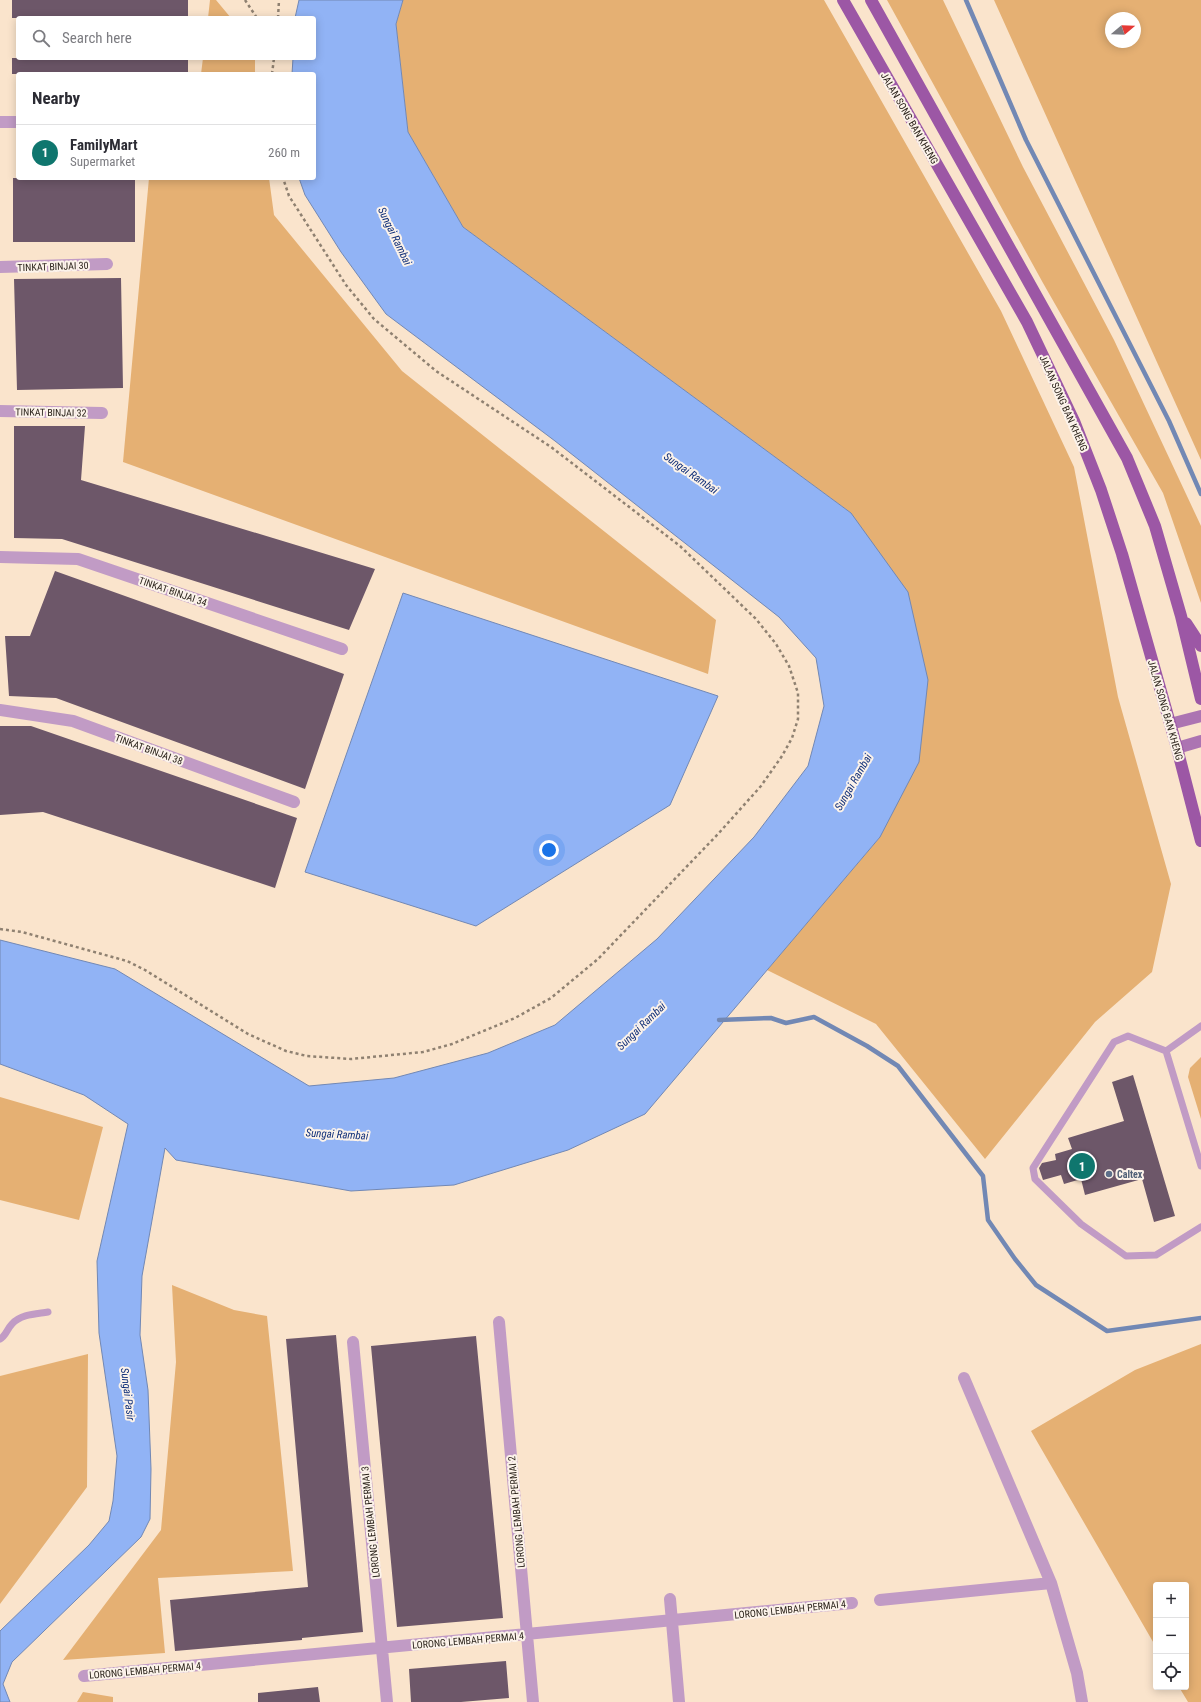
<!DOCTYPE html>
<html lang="en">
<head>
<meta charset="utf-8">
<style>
  :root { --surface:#fff; --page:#f2f2f3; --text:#2b2b33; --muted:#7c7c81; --line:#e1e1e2; --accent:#0f766e }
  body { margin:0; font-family:"Roboto Condensed",sans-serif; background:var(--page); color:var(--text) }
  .controls { position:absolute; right:12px; bottom:12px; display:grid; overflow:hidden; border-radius:4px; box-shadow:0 2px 10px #0003 }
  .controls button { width:36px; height:36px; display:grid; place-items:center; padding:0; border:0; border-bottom:1px solid var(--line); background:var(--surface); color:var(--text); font:20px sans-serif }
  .compass { position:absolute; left:1105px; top:12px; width:36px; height:36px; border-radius:50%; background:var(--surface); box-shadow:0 2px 10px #0003; rotate:71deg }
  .you { position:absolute; left:549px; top:850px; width:14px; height:14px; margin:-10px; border:3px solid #fff; border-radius:50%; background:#1a73e8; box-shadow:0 0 0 6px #1a73e833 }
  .badge { display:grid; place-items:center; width:26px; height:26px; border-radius:50%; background:var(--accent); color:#fff; font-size:13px; font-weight:700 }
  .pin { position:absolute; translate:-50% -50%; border:2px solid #fff; box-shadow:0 1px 4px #0006 }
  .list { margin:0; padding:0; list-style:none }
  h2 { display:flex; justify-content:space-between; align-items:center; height:52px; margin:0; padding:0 16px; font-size:17px }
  h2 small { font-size:13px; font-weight:400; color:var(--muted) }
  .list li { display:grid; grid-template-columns:26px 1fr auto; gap:12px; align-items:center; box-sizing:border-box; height:56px; padding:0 16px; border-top:1px solid var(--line) }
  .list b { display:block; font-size:15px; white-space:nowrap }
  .list p { margin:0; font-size:13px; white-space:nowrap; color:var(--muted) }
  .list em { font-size:13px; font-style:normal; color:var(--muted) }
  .icon { flex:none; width:22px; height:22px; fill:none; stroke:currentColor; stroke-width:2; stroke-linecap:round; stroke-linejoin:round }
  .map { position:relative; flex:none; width:1201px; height:1702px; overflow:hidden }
  .search { position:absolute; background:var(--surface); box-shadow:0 2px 10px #0003; left:16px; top:16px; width:300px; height:44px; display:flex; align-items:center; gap:10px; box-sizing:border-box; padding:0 14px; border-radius:4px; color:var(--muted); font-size:15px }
  .panel { position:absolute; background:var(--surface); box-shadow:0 2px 10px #0003; left:16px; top:72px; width:300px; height:108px; border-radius:4px }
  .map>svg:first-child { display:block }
  .green { fill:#e5b073; fill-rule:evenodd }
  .water { fill:#91b3f5; stroke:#7288b4 }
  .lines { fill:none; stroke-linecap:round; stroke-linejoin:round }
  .stream { stroke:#7288b4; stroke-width:4.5 }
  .building { fill:#6d5769 }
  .path { stroke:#8f8171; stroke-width:2.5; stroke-dasharray:3 3; stroke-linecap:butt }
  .lane { stroke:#c19bc5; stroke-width:7 }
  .street { stroke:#c19bc5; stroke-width:12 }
  .secondary { stroke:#ac74b2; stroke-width:12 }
  .primary { stroke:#9c57a5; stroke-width:12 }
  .service-dot { fill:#5c6f8a; stroke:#fcf3ea; stroke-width:1.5 }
  .labels { text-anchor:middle; stroke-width:4; stroke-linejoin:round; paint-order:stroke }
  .street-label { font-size:10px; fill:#2b231b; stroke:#fcf3ea }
  .service-label { font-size:10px; font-weight:bold; fill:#4e5e75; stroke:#fcf3ea; text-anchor:start }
  .water-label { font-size:11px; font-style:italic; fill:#102f79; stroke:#fcf3ea }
</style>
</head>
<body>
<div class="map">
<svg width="1201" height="1702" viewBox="0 0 1201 1702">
  <rect width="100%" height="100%" fill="#fae4cc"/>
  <path class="green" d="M210,0H216L231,18H208Z
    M403,0H824L1001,311L1074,467L1118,697L1171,884L1152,972L1095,1022L985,1159L876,1024L767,970L880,837L851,513L463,227L408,132L396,24Z
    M887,0H943L1023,167L1114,340L1201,526V603L1163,493L1043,283Z
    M994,0H1201V460ZM1111,18H1135V42H1111Z
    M203,58H255V74H201Z
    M149,178H269L274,215L402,371L716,620L708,674L123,462Z
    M1201,1057V1119L1188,1077L1190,1068Z
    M0,1097L103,1127L79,1220L0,1200Z
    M172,1285L234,1310L267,1316L293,1571L158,1578L165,1653L63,1660L161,1530L176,1362Z
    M1201,1344V1702H1188L1179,1687H1186V1585H1156V1647L1031,1431L1135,1370Z
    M88,1354L87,1487L0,1604V1376Z
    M83,1692L113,1697V1702H77Z"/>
  <path class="water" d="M299,0H403L396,24L408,132L463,227L851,513L908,592L928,680L919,762L880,837L645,1114L568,1150L454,1185L351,1191L176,1160L165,1148L142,1276L140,1335L148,1390L151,1469L150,1519L141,1537L12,1662L3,1684L10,1702H0V1631L89,1545L109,1521L113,1501L117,1456L99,1333L97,1261L128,1124L84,1095L0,1064V940L115,969L309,1086L394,1078L488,1053L555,1025L657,939L754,837L808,766L824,706L816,658L779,617L555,441L386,314L341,252L305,195L299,178H314V74H292L293,58H314V18H295Z
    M403,593L718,696L670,805L476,926L305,872Z"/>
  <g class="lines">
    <path class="stream" d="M966,0L1026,140L1169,421L1201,494
      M719,1020L771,1018L786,1023L814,1017L867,1046L898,1066L983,1176L988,1220L1015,1259L1036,1285L1107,1331L1201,1318"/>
  </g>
  <path class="building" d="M12,0H188V18H12Z
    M12,58H188V74H12Z
    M13,178H135V242H13Z
    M121,278L123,388L17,390L14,279Z
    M14,426H85L81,480L375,569L349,630L62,539L14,538Z
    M55,571L344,674L305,789L56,698L9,696L5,636H30Z
    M0,726H31L297,818L275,888L43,812L0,815Z
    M1133,1075L1175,1216L1154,1222L1142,1179L1085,1195L1081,1179L1064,1184L1061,1175L1043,1180L1039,1168L1042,1163L1056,1160L1055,1154L1072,1149L1068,1138L1124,1121L1112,1082Z
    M336,1335L363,1632L302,1638V1640L175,1651L170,1600L308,1587L286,1339Z
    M476,1336L503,1618L397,1627L371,1346Z
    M506,1661L509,1698L461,1702H411L409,1669Z
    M318,1687L320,1702H258V1693Z"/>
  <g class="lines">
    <path class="path" d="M245,0L257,18
      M278,18L279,0
      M272,74L274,58
      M0,929L22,932L127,961L145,970L248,1034L286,1051L307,1056L351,1059L423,1052L452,1044L515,1018L551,998L598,959L718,834L761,786L782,756L792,738L798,719V693L789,666L776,644L756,619L680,546L551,447L436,371L374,319L346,285L289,196L283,178"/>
    <path class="lane" d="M1166,1051L1128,1036L1114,1042L1033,1168L1035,1179L1081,1224L1126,1256L1156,1255L1201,1227
      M1166,1051L1201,1166
      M1166,1051L1201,1026
      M0,1339C6,1336 7,1329 12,1324C21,1314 36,1314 48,1312"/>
    <path class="street" d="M0,122H18
      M0,267L107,264
      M0,411L102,413
      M0,557L78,559L342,649
      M0,710L73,721L294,802
      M499,1322L533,1702
      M353,1342L387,1702
      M964,1378L1051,1583L1077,1673L1082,1702
      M670,1599L679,1702
      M880,1600L1051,1583
      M84,1676L852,1603"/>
    <path class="secondary" d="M1170,724L1201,716
      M1177,748L1201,741"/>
    <path class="primary" d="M843,0L1027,322L1074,421L1101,490L1122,554L1177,748L1201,841
      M871,0L1127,458L1155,526L1181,616L1201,699
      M1186,623L1201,646"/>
  </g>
  <circle class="service-dot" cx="1109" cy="1174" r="4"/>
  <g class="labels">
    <g class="street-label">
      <text transform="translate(910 118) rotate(60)" y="4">JALAN SONG BAN KHENG</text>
      <text transform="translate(53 266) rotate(-2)" y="4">TINKAT BINJAI 30</text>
      <text transform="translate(1064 403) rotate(66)" y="4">JALAN SONG BAN KHENG</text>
      <text transform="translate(51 412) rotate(1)" y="4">TINKAT BINJAI 32</text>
      <text transform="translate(173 591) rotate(19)" y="4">TINKAT BINJAI 34</text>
      <text transform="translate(1166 710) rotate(74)" y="4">JALAN SONG BAN KHENG</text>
      <text transform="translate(149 749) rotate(20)" y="4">TINKAT BINJAI 38</text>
      <text transform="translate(516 1512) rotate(-95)" y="4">LORONG LEMBAH PERMAI 2</text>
      <text transform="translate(370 1522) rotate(-96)" y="4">LORONG LEMBAH PERMAI 3</text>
      <text transform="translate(790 1609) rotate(-6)" y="4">LORONG LEMBAH PERMAI 4</text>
      <text transform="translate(468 1640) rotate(-5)" y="4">LORONG LEMBAH PERMAI 4</text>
      <text transform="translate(145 1670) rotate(-5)" y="4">LORONG LEMBAH PERMAI 4</text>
    </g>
    <g class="service-label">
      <text x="1117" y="1178">Caltex</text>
    </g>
    <g class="water-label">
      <text transform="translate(395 236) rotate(64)" y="4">Sungai Rambai</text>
      <text transform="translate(691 473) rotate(35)" y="4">Sungai Rambai</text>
      <text transform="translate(853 782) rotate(-60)" y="4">Sungai Rambai</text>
      <text transform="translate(641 1026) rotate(-44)" y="4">Sungai Rambai</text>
      <text transform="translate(337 1134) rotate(3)" y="4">Sungai Rambai</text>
      <text transform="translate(128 1394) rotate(83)" y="4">Sungai Pasir</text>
    </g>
  </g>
</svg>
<div class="controls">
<button>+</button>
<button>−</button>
<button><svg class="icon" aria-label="locate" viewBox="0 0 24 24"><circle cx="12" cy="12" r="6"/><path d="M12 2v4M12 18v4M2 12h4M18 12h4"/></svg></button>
</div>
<svg class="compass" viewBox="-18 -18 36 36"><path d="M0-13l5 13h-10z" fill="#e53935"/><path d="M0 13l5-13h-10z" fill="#7c7c81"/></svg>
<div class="you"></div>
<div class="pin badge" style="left:1082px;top:1166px">1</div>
<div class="search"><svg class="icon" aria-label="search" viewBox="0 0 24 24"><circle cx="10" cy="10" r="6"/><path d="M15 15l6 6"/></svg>Search here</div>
<section class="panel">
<h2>Nearby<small></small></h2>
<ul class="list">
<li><span class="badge">1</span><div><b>FamilyMart</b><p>Supermarket</p></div><em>260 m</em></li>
</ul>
</section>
</div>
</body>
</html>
